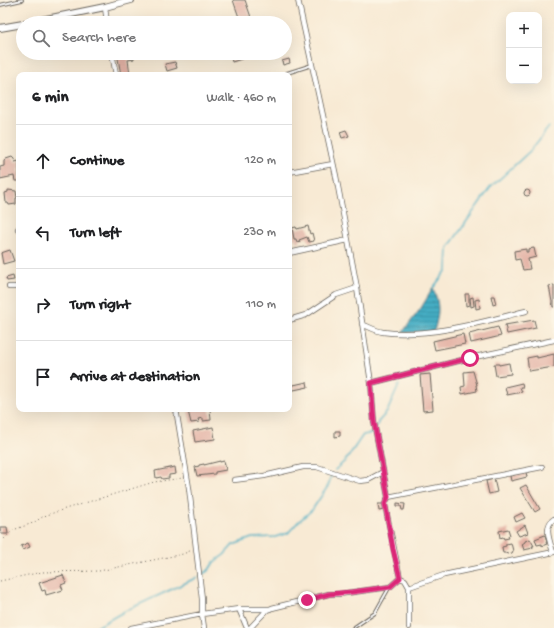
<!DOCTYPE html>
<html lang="en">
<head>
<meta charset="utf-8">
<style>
  :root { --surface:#fff; --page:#f2f2f2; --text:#202124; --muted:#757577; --line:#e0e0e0 }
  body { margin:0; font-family:"Gochi Hand",sans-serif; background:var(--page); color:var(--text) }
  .controls { position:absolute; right:12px; top:12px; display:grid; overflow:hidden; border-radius:8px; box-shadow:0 4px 16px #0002 }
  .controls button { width:36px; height:36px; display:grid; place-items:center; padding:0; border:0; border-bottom:1px solid var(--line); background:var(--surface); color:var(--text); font:20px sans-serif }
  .stop { position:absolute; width:12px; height:12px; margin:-9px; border:3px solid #db2777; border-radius:50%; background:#fff }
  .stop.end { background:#db2777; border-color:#fff; box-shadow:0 1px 4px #0008 }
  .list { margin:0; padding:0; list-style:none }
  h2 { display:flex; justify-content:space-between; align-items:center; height:52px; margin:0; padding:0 16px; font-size:17px }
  h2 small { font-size:13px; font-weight:400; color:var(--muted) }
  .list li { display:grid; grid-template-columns:26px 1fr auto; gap:12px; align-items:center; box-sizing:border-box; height:72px; padding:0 16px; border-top:1px solid var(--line) }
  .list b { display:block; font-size:15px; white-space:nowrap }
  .list em { font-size:13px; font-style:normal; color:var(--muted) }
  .icon { flex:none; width:22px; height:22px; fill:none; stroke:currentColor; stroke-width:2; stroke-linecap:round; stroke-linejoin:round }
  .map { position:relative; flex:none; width:554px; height:628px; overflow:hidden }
  .search { position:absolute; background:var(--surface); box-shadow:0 4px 16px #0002; left:16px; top:16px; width:276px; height:44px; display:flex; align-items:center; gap:10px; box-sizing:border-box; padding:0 14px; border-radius:22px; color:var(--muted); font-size:15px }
  .panel { position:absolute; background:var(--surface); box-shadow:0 4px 16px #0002; left:16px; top:72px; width:276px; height:340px; border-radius:8px }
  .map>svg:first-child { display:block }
  .water { fill:url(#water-rules); stroke:#306470 }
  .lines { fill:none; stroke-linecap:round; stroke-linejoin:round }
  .stream { stroke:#45adc4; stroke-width:1.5 }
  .building { fill:#e4b3a6 }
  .lane-casing { stroke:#69645c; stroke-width:4 }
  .street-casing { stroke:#69645c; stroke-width:6 }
  .secondary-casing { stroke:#69645c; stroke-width:8 }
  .path { stroke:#69645c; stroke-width:1; stroke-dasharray:1 3; stroke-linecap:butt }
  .lane { stroke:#fff; stroke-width:2 }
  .street { stroke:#fff; stroke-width:4.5 }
  .secondary { stroke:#fff; stroke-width:6 }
  .route { stroke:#db2777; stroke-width:5 }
</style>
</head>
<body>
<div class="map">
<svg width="554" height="628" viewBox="0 0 554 628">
  <defs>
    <pattern id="water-rules" width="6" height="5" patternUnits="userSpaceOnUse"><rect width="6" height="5" fill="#45adc4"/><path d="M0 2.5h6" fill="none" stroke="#398c9e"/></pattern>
  </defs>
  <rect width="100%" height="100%" fill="#fcf5e5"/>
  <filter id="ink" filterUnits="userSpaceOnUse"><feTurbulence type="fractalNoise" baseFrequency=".025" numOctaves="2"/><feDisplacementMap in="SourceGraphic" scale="8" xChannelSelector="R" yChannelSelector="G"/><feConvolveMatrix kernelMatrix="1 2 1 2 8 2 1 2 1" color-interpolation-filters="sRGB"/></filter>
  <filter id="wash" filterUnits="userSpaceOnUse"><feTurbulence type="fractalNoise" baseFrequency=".012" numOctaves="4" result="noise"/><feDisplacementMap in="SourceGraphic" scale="16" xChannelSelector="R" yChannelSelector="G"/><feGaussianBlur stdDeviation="0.9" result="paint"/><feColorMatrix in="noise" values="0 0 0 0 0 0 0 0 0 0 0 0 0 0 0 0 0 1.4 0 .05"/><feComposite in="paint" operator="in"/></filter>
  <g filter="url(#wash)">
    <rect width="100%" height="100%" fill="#f8ead4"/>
    <path class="water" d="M433,288C440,305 439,314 434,331L402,333L421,308Z"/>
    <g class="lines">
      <path class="stream" d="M433,288L447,270L448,248L490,188L531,150L549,127
        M377,427L378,422L387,412L399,385
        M335,470L346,460L363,435L374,433
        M201,575L209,570L214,562L224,555L233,545L252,538L275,537L288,533L298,522L312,510L328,486L332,474
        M95,628L125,611L198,577"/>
    </g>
    <g id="blocks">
      <path class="building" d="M233,0H245L253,23H241Z
        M232,17L234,23H221L220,21Z
        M175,18L176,23H161V21Z
        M117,53H133L134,59L128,60L130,75H121Z
        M179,53H190L191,56L180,58Z
        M230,53H243L245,58L232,62Z
        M289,59L290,63L283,65L282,61Z
        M175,62L177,68L167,71L165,64Z
        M346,130L349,136L342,138L340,132Z
        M12,157L14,159L15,162L19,161V181H15L14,176L0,179V167L4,166V161L6,159Z
        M8,190L16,191L17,198H16V204L9,205L8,203H6L5,193L8,192Z
        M524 193a3 3 0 1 1 6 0a3 3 0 1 1-6 0Z
        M308,226L310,234L312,233L314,241L309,242L307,237L299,240L300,242L297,243L296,239H294L292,228L296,227L297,229Z
        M534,248L536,257L528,259L530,269L523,270L520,259L515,260L514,251L526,249V252H528V249Z
        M10,250L14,261L3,264L1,253Z
        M13,276L14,280L7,281L6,278Z
        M554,285V307H553L549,286Z
        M465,294H469V305L466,306Z
        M491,296H494L496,304L493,305Z
        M473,297L474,306L471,307L470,298Z
        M479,299L480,308L476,309L475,300Z
        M534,320L536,328L507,334L505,325Z
        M498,327L501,336L471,343L469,334Z
        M463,334L465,344L435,350L433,341Z
        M554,354V367L529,371L527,358L537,356V358Z
        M509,363L511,374L496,376L494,364H499V365Z
        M473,371L477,385H476L477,391L462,394L461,387L465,386L464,372Z
        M430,374L433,410L423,411L420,375Z
        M307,382L308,387L289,391V386Z
        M522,383L523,387H520L522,392L507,395L505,387Z
        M199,409H210L211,420L203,421V418L198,419L199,422L191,423L188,411Z
        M213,427L215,439L195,442L193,431Z
        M335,431H340V436L335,437Z
        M220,461V462L224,461L226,470L215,472V474L197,476L195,467L199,466V465L204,464V465Z
        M175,467L176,474L169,475V478L162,479L161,477L156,478L155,471Z
        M526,472L527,477L511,481L510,476Z
        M494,479L497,492L489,494L486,481Z
        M526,485L540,509L535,512L520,488Z
        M397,503L405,504L404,510H402L401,506H397Z
        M378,504H384V510L379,511Z
        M522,513L525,518L516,522L514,517Z
        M525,525L528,533L519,536L516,531Z
        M0,527H7L8,534H1Z
        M508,529L510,535L508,536L509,538L504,539L503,537L500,538L499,531Z
        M545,535L547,542H546L547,544L542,546V544L537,545L535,539Z
        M530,539L534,546H532L533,548L524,550L522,544L525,542V541Z
        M28,543L30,547L23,550L21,546Z
        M511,543L513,551L512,553L507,554L506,553H503L502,547L506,546V544Z
        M63,575L66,583L61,585L63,590L46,595L45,590L42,591L39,583Z"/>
    </g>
  </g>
  <g filter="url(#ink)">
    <use href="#blocks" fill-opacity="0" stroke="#69645c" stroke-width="1"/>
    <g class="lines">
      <defs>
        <path id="lane" d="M0,5L22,0
          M287,73L312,65
          M353,628L375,613L389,588"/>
        <path id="street" d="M298,0L336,176L357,288L371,383L374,422L388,497L385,504L387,515L400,578L405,580L409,587V627
          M105,7L107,23
          M112,53L116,75
          M289,172L333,164
          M18,229L19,228
          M289,253L348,240
          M9,287H19
          M289,320L306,315L336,295L357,288
          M362,324C369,327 376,331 383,332C427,338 483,322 526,311
          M371,383L470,358L554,340
          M176,409L189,488L202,599V614L204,628
          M234,480L264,476L303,467H317L360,481L368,480L383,472
          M388,497L542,467
          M553,552C550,542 543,526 554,519
          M409,587L444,575L554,552
          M239,609L247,628
          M131,628L202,614L239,609H270
          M250,628L267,610L272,608L329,594H339L390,587L400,578"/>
        <path id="secondary" d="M27,23L105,7L131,0
          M0,28L23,24"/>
      </defs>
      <use href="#lane" class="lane-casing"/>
      <use href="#street" class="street-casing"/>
      <use href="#secondary" class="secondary-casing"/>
      <path class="path" d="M4,539L13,530L33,523L44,516L65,509L154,482L183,478
        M0,581L42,572L99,571L183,554L192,550"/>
      <use href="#lane" class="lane"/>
      <use href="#street" class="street"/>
      <use href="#secondary" class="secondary"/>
    </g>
  </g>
  <g class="lines" filter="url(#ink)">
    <path class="route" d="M307,600L329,594L352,592L390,587L400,578L393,549L386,509L385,504L388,497L374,422L371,383L470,358"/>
  </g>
</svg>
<div class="controls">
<button>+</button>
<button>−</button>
</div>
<div class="stop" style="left:470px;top:358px"></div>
<div class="stop end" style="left:307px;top:600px"></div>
<div class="search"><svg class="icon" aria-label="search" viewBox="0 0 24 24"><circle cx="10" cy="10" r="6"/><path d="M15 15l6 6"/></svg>Search here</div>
<section class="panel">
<h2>6 min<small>Walk · 460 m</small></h2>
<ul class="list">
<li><svg class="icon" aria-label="ahead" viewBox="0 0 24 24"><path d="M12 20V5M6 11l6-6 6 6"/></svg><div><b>Continue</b></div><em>120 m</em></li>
<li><svg class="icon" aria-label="left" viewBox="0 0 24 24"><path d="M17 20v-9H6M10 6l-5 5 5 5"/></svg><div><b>Turn left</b></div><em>230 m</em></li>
<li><svg class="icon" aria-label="right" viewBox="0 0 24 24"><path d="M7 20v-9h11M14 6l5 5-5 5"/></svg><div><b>Turn right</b></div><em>110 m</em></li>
<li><svg class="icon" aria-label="arrive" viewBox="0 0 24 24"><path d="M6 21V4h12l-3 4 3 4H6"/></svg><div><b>Arrive at destination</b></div></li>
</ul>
</section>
</div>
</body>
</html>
